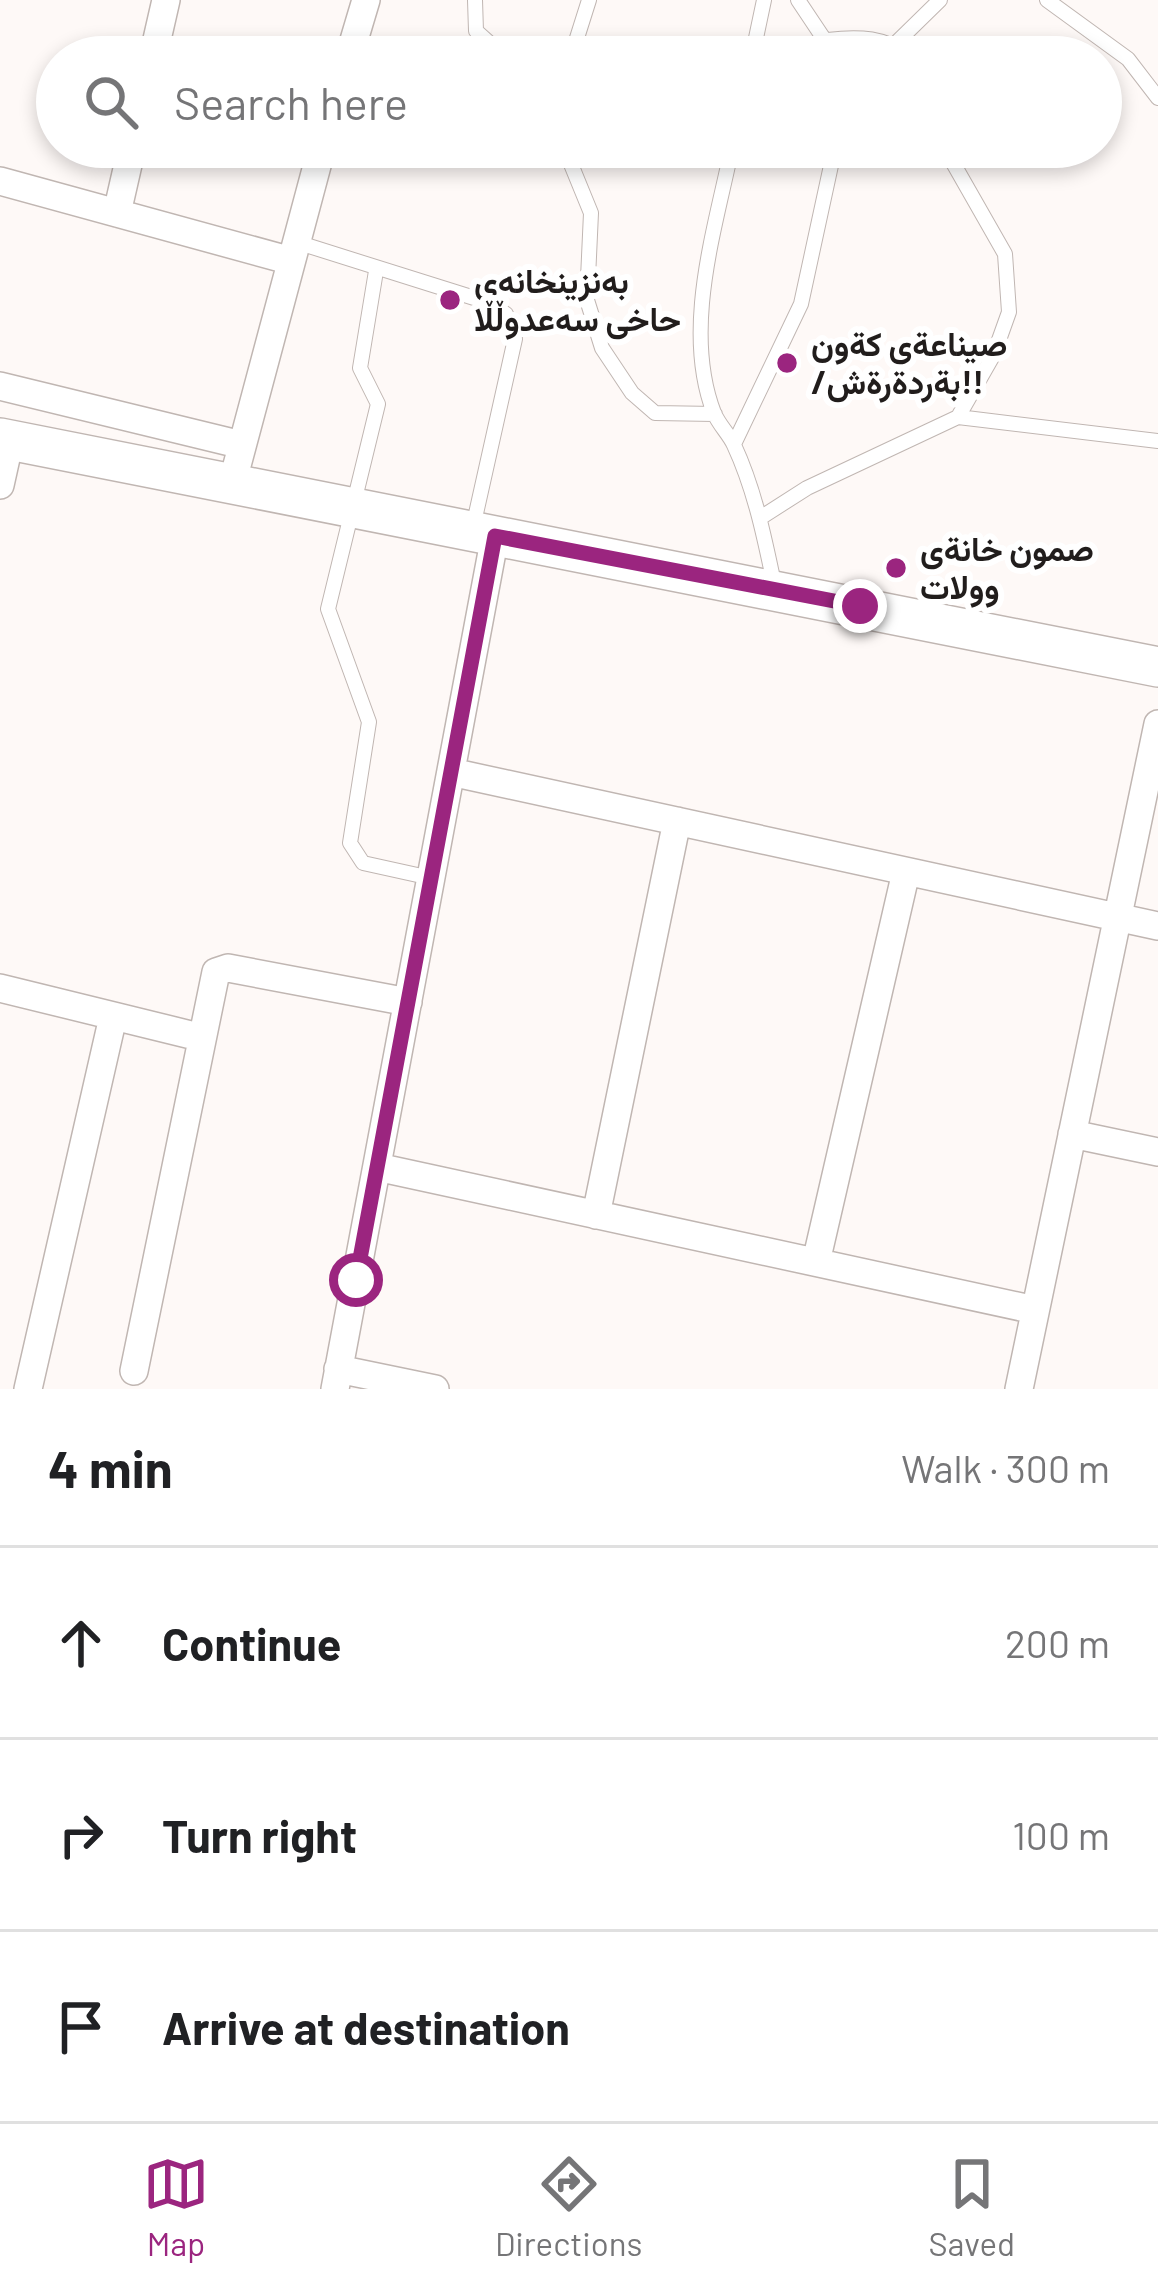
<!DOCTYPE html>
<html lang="en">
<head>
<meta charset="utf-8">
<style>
  :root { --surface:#fff; --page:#f6f6f6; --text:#202124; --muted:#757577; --line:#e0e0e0; --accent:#9b257f }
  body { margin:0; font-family:Barlow,Vazirmatn,sans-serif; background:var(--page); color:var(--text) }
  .stop { position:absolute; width:36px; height:36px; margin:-27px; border:9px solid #9b257f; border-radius:50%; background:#fff }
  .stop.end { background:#9b257f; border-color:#fff; box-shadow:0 3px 12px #0008 }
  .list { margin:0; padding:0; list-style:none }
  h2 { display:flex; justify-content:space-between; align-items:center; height:156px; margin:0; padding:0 48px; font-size:51px }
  h2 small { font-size:39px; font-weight:400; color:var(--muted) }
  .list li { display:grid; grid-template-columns:78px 1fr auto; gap:36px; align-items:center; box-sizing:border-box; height:192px; padding:0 48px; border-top:3px solid var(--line) }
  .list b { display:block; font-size:45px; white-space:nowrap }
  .list em { font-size:39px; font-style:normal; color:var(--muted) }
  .icon { flex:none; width:66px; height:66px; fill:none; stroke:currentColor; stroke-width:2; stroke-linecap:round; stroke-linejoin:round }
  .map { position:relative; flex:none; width:1158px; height:1389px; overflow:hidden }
  .search { position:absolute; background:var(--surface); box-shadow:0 6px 18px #0003; left:36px; right:36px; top:36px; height:132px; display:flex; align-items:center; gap:30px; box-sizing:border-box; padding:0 42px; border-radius:66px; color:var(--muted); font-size:45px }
  .sheet { height:732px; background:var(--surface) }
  nav { display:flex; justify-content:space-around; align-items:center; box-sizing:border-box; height:168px; border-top:3px solid var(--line); background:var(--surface); font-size:33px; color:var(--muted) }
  nav a { display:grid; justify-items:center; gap:6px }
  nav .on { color:var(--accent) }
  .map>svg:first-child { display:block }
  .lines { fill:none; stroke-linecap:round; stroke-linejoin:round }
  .lane-casing { stroke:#c0b6b2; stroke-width:16 }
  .street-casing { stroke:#c0b6b2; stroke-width:30 }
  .secondary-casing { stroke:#c0b6b2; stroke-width:42 }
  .lane { stroke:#fff; stroke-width:14 }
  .street { stroke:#fff; stroke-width:27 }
  .secondary { stroke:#fff; stroke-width:39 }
  .route { stroke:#9b257f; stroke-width:15 }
  .poi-dot { fill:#9b257f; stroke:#fff; stroke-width:4.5 }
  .labels { text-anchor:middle; stroke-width:12; stroke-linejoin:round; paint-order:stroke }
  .poi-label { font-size:33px; font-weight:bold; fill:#211d1c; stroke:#fff; text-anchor:start }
</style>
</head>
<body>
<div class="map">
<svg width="1158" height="1389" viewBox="0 0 1158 1389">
  <rect width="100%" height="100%" fill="#fef9f7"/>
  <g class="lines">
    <defs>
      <path id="lane" d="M475,0L476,31L505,57
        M798,0L836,57
        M1047,0L1128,59L1158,98
        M828,40C858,36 887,37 910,57
        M895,44L940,0
        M571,57L589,0
        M752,57L764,0
        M564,147L591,213L587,300L602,348L632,393L655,413L715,414
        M732,147C715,230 682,330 714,413C719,425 729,434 734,445C755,490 765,540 775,588
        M293,241L487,302L506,314L515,339L473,527
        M376,271L360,368L378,404L328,609L369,722L350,843L363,863L431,878
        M958,417L1158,441
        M734,444L801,304L835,147
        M760,518L807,488L958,417L994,354L1009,312L1005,254L944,147"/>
      <path id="street" d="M153,57L166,0
        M349,57L366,0
        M0,181L288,260
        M117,213L132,147
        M0,386L242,445
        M232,484L322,147
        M0,485L10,440
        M451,772L1158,926
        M0,988L199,1037
        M1072,1134L1158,1152
        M377,1167L1035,1310
        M596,1215L677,821
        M816,1262L906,872
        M338,1369L435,1389
        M134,1371L216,972L228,968L408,1002
        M28,1389L113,1017
        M335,1389L495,536
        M1019,1389L1158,724"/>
      <path id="secondary" d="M0,438L1158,667"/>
    </defs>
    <use href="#lane" class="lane-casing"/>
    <use href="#street" class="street-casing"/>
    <use href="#secondary" class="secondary-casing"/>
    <use href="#lane" class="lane"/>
    <use href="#street" class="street"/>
    <use href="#secondary" class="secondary"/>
  </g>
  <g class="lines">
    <path class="route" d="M356,1280L495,536L860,606"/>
  </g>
  <g class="poi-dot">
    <circle cx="450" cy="300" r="12"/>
    <circle cx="787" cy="363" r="12"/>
    <circle cx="896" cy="568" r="12"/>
  </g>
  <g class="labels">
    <g class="poi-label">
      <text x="474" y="293">بەنزینخانەی<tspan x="474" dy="38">حاخی سەعدوڵڵا</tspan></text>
      <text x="811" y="356">صيناعةى كةون<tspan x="811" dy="38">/بةردةرةش!!</tspan></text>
      <text x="920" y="561">صمون خانةی<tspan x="920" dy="38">وولات</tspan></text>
    </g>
  </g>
</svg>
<div class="stop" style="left:356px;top:1280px"></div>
<div class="stop end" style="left:860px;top:606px"></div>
<div class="search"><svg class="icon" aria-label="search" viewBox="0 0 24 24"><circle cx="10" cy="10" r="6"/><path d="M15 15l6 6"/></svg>Search here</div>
</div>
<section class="sheet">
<h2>4 min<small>Walk · 300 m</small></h2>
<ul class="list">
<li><svg class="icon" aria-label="ahead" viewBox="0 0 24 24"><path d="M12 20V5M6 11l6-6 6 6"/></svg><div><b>Continue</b></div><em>200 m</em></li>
<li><svg class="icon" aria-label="right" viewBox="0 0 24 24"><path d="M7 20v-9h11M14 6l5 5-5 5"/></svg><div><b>Turn right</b></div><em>100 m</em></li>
<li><svg class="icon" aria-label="arrive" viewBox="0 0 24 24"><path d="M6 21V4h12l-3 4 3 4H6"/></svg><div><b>Arrive at destination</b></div></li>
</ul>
</section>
<nav>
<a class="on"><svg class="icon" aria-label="map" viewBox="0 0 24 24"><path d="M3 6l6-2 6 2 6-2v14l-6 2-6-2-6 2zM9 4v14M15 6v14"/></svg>Map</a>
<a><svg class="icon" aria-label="directions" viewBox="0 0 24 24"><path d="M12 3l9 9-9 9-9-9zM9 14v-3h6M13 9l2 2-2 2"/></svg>Directions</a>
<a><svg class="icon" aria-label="saved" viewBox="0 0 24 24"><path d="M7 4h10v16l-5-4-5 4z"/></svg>Saved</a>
</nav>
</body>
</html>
